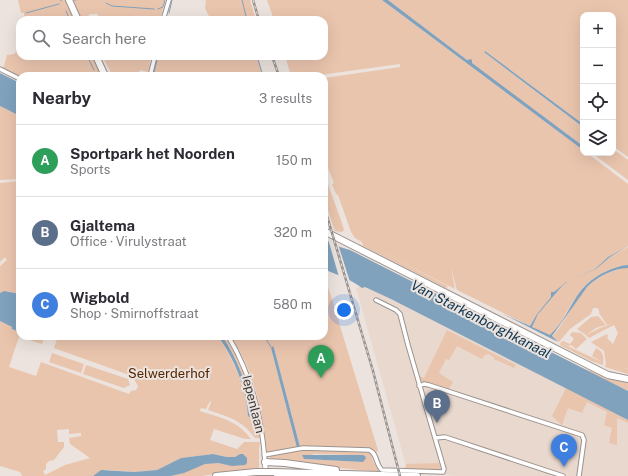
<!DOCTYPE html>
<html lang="en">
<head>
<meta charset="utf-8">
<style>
  :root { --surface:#fff; --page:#f7f7f7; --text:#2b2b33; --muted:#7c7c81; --line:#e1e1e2; --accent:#2c75a9 }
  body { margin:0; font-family:"Public Sans",sans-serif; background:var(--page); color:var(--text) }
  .controls { position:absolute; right:12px; top:12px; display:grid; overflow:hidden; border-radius:8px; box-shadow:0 4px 16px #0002 }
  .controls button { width:36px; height:36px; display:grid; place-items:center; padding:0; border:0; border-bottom:1px solid var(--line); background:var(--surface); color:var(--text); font:20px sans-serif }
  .you { position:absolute; left:344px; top:310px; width:14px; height:14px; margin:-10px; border:3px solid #fff; border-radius:50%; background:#1a73e8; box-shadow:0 0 0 6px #1a73e833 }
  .badge { display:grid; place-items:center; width:26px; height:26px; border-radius:50%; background:var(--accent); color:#fff; font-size:13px; font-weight:700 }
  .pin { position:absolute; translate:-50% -33px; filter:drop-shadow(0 1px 2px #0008) }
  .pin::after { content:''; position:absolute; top:21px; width:14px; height:12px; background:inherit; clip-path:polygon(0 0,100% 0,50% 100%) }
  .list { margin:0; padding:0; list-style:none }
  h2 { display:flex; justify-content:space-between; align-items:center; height:52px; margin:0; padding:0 16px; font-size:17px }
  h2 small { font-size:13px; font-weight:400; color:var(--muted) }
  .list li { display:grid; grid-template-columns:26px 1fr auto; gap:12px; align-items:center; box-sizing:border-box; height:72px; padding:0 16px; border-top:1px solid var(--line) }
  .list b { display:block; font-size:15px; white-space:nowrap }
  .list p { margin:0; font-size:13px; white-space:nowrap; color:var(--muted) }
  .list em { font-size:13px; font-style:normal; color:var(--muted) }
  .icon { flex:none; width:22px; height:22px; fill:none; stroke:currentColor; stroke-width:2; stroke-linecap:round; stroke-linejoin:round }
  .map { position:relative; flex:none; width:628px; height:476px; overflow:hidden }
  .search { position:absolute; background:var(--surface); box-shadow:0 4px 16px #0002; left:16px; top:16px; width:312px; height:44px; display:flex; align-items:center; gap:10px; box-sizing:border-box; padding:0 14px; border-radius:12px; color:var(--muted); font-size:15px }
  .panel { position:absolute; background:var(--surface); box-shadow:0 4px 16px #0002; left:16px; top:72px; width:312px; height:268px; border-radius:12px }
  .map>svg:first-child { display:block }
  .built { fill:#e8d8ce }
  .green { fill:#eac5ae; fill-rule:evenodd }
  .water { fill:#80a2bd }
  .pier { fill:#ece3de }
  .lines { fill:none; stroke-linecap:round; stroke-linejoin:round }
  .stream { stroke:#80a2bd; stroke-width:1 }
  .minor-casing { stroke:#9c938e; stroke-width:5.5 }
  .tertiary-casing { stroke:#9c938e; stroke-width:6 }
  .primary-casing { stroke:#9c938e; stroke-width:8 }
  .trunk-casing { stroke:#9c938e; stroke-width:8 }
  .minor { stroke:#fff; stroke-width:3.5 }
  .tertiary { stroke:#fff; stroke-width:4.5 }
  .primary { stroke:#fff; stroke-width:6 }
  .trunk { stroke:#fff; stroke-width:6 }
  .rail-casing { stroke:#99938f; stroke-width:2.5 }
  .rail { stroke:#ece3de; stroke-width:1; stroke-dasharray:3; stroke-linecap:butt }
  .trunk-bridge-casing { stroke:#9c938e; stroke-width:8; stroke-linecap:butt }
  .trunk-bridge { stroke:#fff; stroke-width:6 }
  .labels { text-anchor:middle; stroke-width:4; stroke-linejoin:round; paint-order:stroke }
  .park-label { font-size:13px; fill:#562600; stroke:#ece3de }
  .street-label { font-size:13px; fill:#3f3b39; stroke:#ece3de }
  .water-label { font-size:14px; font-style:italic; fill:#093450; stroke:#ece3de }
</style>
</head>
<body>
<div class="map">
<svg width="628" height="476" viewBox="0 0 628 476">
  <rect width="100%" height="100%" fill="#ece3de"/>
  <path class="built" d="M365,285L628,418V476H568L552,471L550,476H457L444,475L440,469H407L356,288Z"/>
  <path class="green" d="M18,0H67L76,20H27L28,17L24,16V13H21Z
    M71,0H165L160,20H99L98,14H90L86,18L81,19Z
    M204,0H250L256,20H211L205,8L206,1Z
    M267,0H382L386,3L583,150V153H587L628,184V246L608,257L595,269L566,282L554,292H551V297L537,314L530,326L457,290L451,268L455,289L364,243L448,286L446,288L363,246L362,242L355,238L351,232L338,195L336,194L332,184L334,183L324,158V78L400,67V64L313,76H291L285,56H324V20H274Z
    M388,0H628V157L613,146V15H583V124L485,51L484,52L583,127V146L471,63L472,59L467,60Z
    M20,38V56H94L103,76H20V77L3,69L7,55L15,54Z
    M102,56H151L148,72L140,70L138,75L136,76H113Z
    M158,56H257L263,76H152L154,72Z
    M0,106L20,116V179L0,180Z
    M613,149L628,160V180L592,153H613Z
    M324,173L343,226L344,230L342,232L335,231L324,199Z
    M20,181V296C14,292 7,290 0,293V266L7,260L5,257L0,262V183Z
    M628,247V265C621,265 614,268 607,271C584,281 576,296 564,317C560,323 555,334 548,336L532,328L535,319L540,311L562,286L568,281L596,269L610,257Z
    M623,268H628V369L608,364L628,369V374L605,367L606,364L604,351L591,342L607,334L608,336L607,338L613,344L618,333L614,325L589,338L586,335L600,328L614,323L607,325L599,313V310L597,308H593L591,314L570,329L559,342L552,337C556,332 560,327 563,322C583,292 585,279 623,268Z
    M324,269L328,271L325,277L378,450L376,453L371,449L319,446L300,447L274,348H271L297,448L267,453C262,412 255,370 230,336H324Z
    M598,316L606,325L596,328L586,335L577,329L591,317Z
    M0,321L12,327L13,329L20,332V336H31L39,339L41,336H45L42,344L19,337L9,367L36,376L41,362L129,394L131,391L136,390L138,386L132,376L54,348L58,336H218C234,361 246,386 248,416L252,413C246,383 238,362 222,336H226C246,366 255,401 261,436L260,438H255C241,419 228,417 208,410L211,402L210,401L206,409L201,408L200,411C221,418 237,420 251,439H245L214,429L210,440L237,449L244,442H260L259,449V469L228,472L202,476H171C185,474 194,465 207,463C218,461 228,467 239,464L235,457H227L213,454L181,458L157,470L134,472L108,470L93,476H22L20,472L0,466ZM69,429V434L81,433V436L69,438L70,444L90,458L65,465L45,475L43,471L46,469V464L49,461L54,460L64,447V442H58L57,430Z
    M447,330L516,365L514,368L499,361L495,360L494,358L489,354L485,355L482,359L457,346L449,360L446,359L439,373L453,382L449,389L447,390L421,381L419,376L424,378Z
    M572,332L581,333L587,339L576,349L571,345L569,346L561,343L602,362L592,356L596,348C604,352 604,357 603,365L591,361L560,345L561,342L563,341L570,344L574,339L570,335Z
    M52,353L84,364L81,373L49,362Z
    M86,365L128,379L130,385L124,388L83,374Z
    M581,368L628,382V391Z
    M566,388L628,420V423L617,418V445L609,443L612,428L604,425L607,412L587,402L582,413L568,408L562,425L553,417L552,416Z
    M303,449L369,451L376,467L383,472C345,469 308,464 270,460V456ZM314,454L349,455L363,462L304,459Z
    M439,463L441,470L405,469L406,464Z"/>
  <path class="water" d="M382,0H388L467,60L471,59L472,60V63L583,146V150Z
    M485,51L583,124V127L484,52Z
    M0,73L20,83V116L0,106Z
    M324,239L340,247L350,250L628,391V420L391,299L365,287L362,288C350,279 337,275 324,269Z
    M628,246L610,257L596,269L568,281L562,286L538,314L532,327L550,335C574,313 571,287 607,271C614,268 621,265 628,265V268C614,268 597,277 587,287L552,336L558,342L501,313L530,326L537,314L551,297V292H554L566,282L595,269L608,257Z
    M4,291L15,293L20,296V332L12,329V327L0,321V293Z
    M218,336H222C238,360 248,386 252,415L251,418L248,416C246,387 235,360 218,336Z
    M273,346L274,348L300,447L297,448L271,348Z
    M213,454L227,457H235L240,454H243L247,458V463L245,465L232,466L218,463L205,464L184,473L171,476H93L101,470L134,472L157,470L181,458Z
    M302,455H363L365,456L366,458L363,462L304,459Z"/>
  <path class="pier" d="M328,239L338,244L350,282L339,277Z"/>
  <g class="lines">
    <path class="stream" d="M61,0V1
      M74,0H76
      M242,0L247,20
      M106,3L112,6L154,9
      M158,9L163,7L165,0
      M66,11L70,20
      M26,13L59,4
      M169,13L172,0
      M87,56L94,70
      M257,56L263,76
      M153,76L158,56
      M264,336L271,347"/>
    <defs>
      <path id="minor" d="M163,20L169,0
        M0,69L20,79
        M150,76L155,56
        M228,336C251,374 262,418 265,462
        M419,386L424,384L429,385L582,435L584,440L579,476
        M435,438L445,437L563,476
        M264,455L303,448L369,450C378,454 375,464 382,470L443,472L444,469L408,345L400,314L396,310L376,300"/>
      <path id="tertiary" d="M265,462L266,476"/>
      <path id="primary" d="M69,0L78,20
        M96,56L105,76
        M324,231L598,370L608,375L628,379"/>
      <path id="trunk" d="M265,462L285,463L336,470
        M274,472L417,476
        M216,476L256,472
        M271,476H293"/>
    </defs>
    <use href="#minor" class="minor-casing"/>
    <use href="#tertiary" class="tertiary-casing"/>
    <use href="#primary" class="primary-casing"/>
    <use href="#trunk" class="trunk-casing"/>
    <use href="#minor" class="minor"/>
    <use href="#tertiary" class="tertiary"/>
    <use href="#primary" class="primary"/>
    <use href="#trunk" class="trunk"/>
    <defs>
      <path id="rail" d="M253,0L259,20
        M272,56L279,76
        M324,206L373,371L400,476"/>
    </defs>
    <use href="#rail" class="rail-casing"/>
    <use href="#rail" class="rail"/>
    <defs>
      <path id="trunk-bridge" d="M256,472H274"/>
    </defs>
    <use href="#trunk-bridge" class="trunk-bridge-casing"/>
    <use href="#trunk-bridge" class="trunk-bridge"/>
  </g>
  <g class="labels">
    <g class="park-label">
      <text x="169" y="378">Selwerderhof</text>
    </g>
    <g class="street-label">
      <text transform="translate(254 404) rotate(76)" y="5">Iepenlaan</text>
    </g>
    <g class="water-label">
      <text transform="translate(481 319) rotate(27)" y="5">Van Starkenborghkanaal</text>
    </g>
  </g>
</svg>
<div class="controls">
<button>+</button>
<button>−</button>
<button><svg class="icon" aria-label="locate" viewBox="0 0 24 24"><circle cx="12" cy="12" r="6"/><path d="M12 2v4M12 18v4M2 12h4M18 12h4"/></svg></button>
<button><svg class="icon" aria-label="layers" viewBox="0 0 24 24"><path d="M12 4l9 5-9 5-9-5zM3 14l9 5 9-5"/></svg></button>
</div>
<div class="you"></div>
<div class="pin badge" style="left:321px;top:378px;background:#2e9e5b">A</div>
<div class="pin badge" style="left:437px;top:423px;background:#5c6f8a">B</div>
<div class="pin badge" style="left:564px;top:467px;background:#3f7fe0">C</div>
<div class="search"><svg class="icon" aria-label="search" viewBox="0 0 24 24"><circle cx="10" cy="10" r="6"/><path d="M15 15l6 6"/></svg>Search here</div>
<section class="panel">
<h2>Nearby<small>3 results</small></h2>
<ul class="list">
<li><span class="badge" style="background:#2e9e5b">A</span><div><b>Sportpark het Noorden</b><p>Sports</p></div><em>150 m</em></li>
<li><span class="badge" style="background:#5c6f8a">B</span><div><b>Gjaltema</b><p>Office · Virulystraat</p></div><em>320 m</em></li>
<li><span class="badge" style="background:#3f7fe0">C</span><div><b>Wigbold</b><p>Shop · Smirnoffstraat</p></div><em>580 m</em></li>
</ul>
</section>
</div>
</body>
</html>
